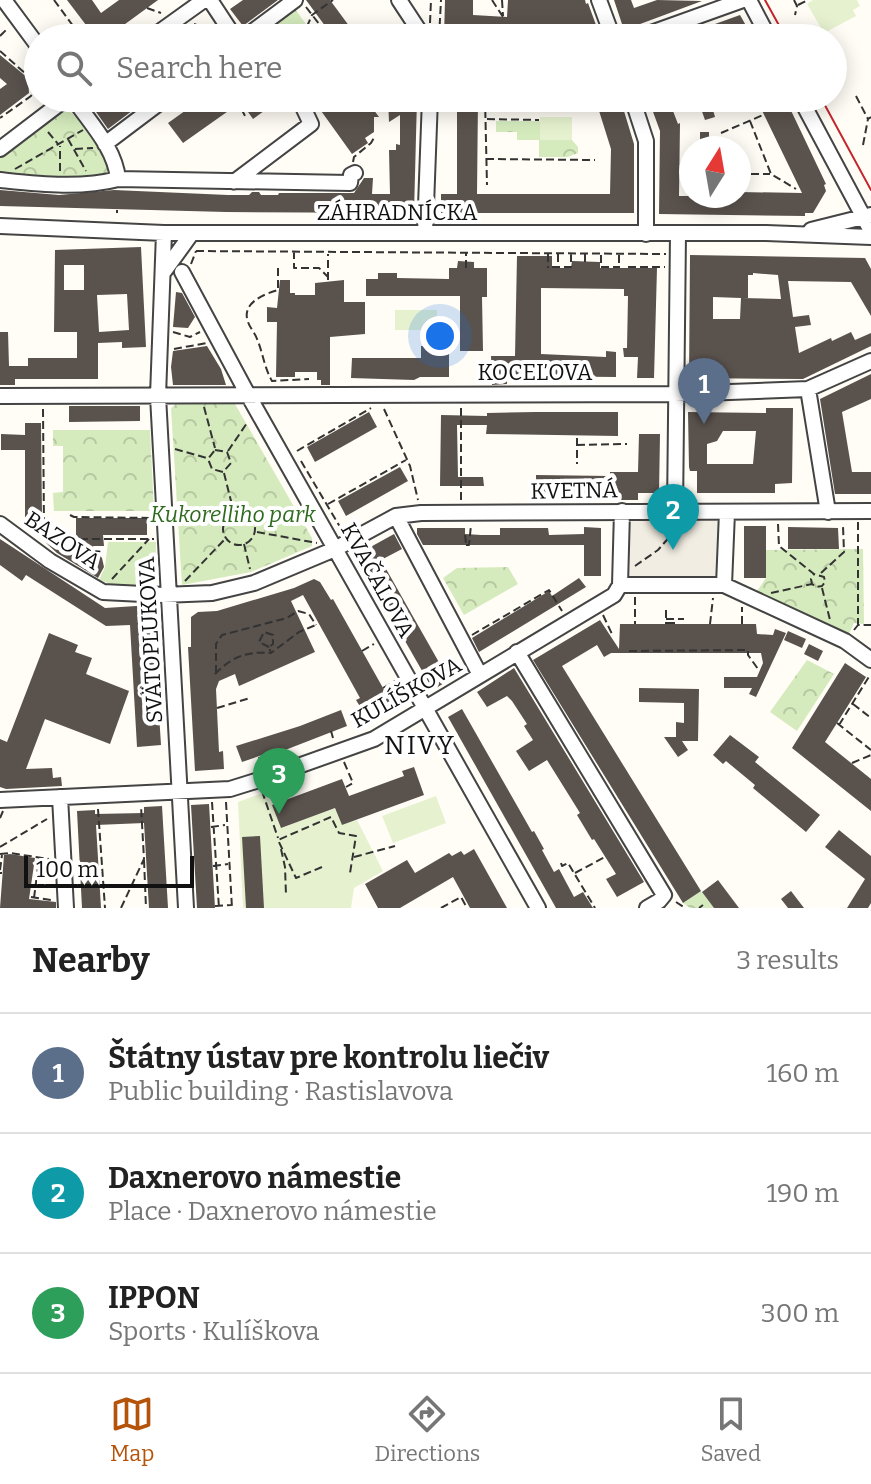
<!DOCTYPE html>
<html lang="en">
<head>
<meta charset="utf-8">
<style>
  :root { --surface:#fff; --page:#f6f6f6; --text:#222; --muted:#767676; --line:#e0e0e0; --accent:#b45309 }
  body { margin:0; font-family:Bitter,serif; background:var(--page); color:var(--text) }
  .compass { position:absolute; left:679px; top:136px; width:72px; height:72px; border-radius:50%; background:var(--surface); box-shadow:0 4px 20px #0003; rotate:11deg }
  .scale { position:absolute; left:24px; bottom:20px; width:170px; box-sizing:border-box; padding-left:8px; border:4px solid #111; border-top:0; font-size:22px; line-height:28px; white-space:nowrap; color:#111; -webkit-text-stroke:6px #fff; paint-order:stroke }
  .you { position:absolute; left:440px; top:336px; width:28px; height:28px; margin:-20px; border:6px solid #fff; border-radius:50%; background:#1a73e8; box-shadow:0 0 0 12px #1a73e833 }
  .badge { display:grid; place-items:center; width:52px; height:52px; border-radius:50%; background:var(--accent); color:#fff; font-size:26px; font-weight:700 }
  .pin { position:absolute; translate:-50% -66px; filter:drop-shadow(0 2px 4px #0008) }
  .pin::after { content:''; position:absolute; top:42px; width:28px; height:24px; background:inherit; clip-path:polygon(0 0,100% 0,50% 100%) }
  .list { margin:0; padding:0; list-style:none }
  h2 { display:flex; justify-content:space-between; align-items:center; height:104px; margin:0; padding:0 32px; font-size:34px }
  h2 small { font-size:26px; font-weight:400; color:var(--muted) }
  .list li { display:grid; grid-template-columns:52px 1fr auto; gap:24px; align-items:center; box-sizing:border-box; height:120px; padding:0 32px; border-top:2px solid var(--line) }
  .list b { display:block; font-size:30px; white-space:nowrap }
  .list p { margin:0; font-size:26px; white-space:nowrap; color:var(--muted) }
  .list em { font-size:26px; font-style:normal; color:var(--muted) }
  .icon { flex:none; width:44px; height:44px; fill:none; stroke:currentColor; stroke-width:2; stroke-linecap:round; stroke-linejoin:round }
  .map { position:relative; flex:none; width:871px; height:908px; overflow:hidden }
  .search { position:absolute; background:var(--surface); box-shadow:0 4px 20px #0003; left:24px; right:24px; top:24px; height:88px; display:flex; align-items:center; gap:20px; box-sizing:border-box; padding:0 28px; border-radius:44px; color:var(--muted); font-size:30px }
  .sheet { height:464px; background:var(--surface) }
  nav { display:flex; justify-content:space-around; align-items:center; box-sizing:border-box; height:112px; border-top:2px solid var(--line); background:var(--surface); font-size:22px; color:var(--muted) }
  nav a { display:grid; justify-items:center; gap:4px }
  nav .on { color:var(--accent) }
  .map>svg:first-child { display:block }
  .grass { fill:#d5ebbd }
  .park { fill:url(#park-crowns) }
  .pitch { fill:#e6f2cf }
  .plaza { fill:#f1ede2 }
  .building { fill:#5a524d; fill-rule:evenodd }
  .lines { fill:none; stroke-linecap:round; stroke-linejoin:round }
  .minor-casing { stroke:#444; stroke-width:18 }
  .path { stroke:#333; stroke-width:2; stroke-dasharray:8 4; stroke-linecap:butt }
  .minor { stroke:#fff; stroke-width:14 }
  .tram { stroke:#c4262e; stroke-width:2 }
  .labels { text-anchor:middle; stroke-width:8; stroke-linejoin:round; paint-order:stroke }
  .street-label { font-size:22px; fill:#111; stroke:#fff }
  .park-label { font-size:22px; font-style:italic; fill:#2f6b1f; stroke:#fff }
  .quarter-label { font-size:26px; letter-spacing:2px; fill:#111; stroke:#fff }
</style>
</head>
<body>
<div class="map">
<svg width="871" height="908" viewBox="0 0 871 908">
  <defs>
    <pattern id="park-crowns" width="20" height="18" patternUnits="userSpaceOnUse" patternTransform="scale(2)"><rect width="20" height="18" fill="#d5ebbd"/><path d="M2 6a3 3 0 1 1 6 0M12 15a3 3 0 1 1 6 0" fill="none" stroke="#b6c8a1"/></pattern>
  </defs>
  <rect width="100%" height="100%" fill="#fffdf5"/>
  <path class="grass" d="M108,542H156L155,583L119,587L99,580L105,567Z"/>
  <path class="park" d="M295,9L316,38H255Z
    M65,108C85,121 111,153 107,178L0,174V156Z
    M496,121H540V140H572L578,147V153L568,157H539V140H517V132H496Z
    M176,404H235L312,538V546L251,572L182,585L171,408Z
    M53,430H150L154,511H54L53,493L63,492V446H53Z
    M863,549L864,624L854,623L849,634L757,591L766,578V550Z
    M508,567L518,584L464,615L443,578L457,568Z
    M807,660L834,674L797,731L770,712Z
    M701,891L714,908H690L683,903Z"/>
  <path class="pitch" d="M813,0H857L860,6L853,10L856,16L824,33L807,4Z
    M540,117H572V140H540Z
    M395,310H437V330H395Z
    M263,793L272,805L281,828L335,808L342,825L357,820L383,871L354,888L351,908H243L238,802Z
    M436,796L446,823L393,843L382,816Z"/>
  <path class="plaza" d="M622,511L727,512L724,585H620Z"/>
  <path class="building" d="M67,0H92L101,13L119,0H158L106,38H91L83,28L86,25Z
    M243,0H278L243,26L230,9Z
    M306,0H330L358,38H334Z
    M445,0H473V15L507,17L508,0H585L586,4L588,3L596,25L590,30V35L444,38Z
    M614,0H631L634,8L657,0L702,1L624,30Z
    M740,15L753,38H679V37Z
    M0,55L28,78L29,93L0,115V89L7,84L0,78Z
    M109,98H149L108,129L94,109Z
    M203,98H282L253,119L241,102L183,143L168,123Z
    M323,98H365L379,117H374V132L365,138L368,143L352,154L319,108Z
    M388,98H417L414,213L226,212L0,206V190L59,195L114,190L228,195H249L252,192H259L261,195H278L279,193H354L364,178H373L372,194H390L389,150H396V144L400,145V115L389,122Z
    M457,98H478L477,194H610L611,149L595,98H620L634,144V213H441V194H457Z
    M648,98H668L678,124L680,123L679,196H739V192L802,193L756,98H785L826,184L824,185L826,191L813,213H805V216L659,214L660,131Z
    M690,98H720L722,107L713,110L715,117L705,120L700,106L694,107Z
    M700,132H709V148H700Z
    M141,247L146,347L122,348V342L98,343V379H15V385H0V332H8L9,366H28V358H77V332H54L55,250ZM64,265H84V290H64ZM127,294L129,330L99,332L97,295Z
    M690,255L865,258L871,269V316L851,282L788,281L793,317L809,315L811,325L795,327L799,353L831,338L832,341L851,332L855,340L871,333V346L803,379L689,378ZM753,273L778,275L781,299L741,298H748V275H753ZM713,297L741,298L740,319H713Z
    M517,256H552V268H571L572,261L600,262V268H657L654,378H637L638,357H624L623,348H627L628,296H624V289L541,288V354L606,357V351L616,352V377L507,376V384L492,385L491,356H515Z
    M458,261L474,262V268H487V297H482L483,351H460V296H366V279H378V273H397V278L449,279V268H457Z
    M280,280H290V293H295V295H315V283L344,280V302H365V334L330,337V385H321V380H317V372H295V377H276L277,322H267V307L277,308Z
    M176,292L182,293L195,317L188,328L173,327Z
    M207,346L221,369L226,385H173L171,367L173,351Z
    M421,346L449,347V377H420L414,380L351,378L352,358H421Z
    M871,374V399L842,412L852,472H871V494H835L820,399Z
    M69,406H140V421L69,422Z
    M766,408H793L792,483L775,484V493H697V471H690L689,467L688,412L766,413ZM723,431H756L753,464H707V444L717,441Z
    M369,412L377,427L315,462L307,447Z
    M536,412H618V436L486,434L487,425H457L458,477H483L484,486H440L441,415L487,416V413Z
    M25,423H41L42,517H25V450H1V434L25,435Z
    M639,434H660L659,493H638V500H569V493L536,492V475L610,476V472H638Z
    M400,467L408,481L346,516L338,501Z
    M76,518H147V535H103L104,546H93L102,558L104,567L98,578L57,553L44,541L49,534L76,552Z
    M744,526H766V578H744Z
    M584,527L601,528V576H584V545H423L417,534V528H465V534L481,535H500V528H548L549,535L584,534Z
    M788,527L838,528L839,549H788Z
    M394,534L402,549L381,560L449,680L433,690L356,555Z
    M0,539L105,608L152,605L161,745L137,747L130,625L106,626L26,575L22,581L0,565Z
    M579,578L586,587L479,652L472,638L549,591L552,596Z
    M314,579L320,582L331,600L333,599L392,704L367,718L356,700L360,698L303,595L291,601L315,652L239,686L235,674L219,681L216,689L219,752L223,751L224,769L195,771L188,647H191V617L198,612L217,611L294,588Z
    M600,620L619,649L620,624H756L757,634L773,635L775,629L786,633L756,697L749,694L752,688H724V677H757L763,663L761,653H611L604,657L597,645L562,666L701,891L683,903L533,660Z
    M788,631L806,639L802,648L784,640Z
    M49,633L78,645L75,652L92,658L86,674L129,691L110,744L45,719L26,769L52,768L53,778L61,777L62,786L6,789L0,787V739L7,742Z
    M809,644L823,651L818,661L804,654Z
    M845,663L866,677L825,742L871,779V811L792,748Z
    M514,668L644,882L617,897L606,879L616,874L594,839L592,840L577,815L580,813L547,760L529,771L516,751L533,740L524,726L527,724L512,701L507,696L487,707L477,692Z
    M639,688L699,689L698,741H682L688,750L678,757L664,737H676V722L684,723V703L639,702Z
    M462,709L532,832L534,831L544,849L542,850L554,872L559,869L574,897L583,892L593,908H556L448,717Z
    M341,710L347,726L280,752L269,756L268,753L242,762L236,746L300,726Z
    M730,735L759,757L755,762L820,815L806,832L753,788L755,785L726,761L723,764L713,755Z
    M414,767L424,795L342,825L335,808L281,828L272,805L342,779L349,796L404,776L402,771Z
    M209,804L215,908H197L191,805Z
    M162,806L168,908H149L144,823L96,825L101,908H82L77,811L95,810V814L144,813V807Z
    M839,830L871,856V903L868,908H847L865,879L825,847Z
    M260,836L264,908H246L242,837Z
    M474,849L507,908H470L453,877L400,908H378L365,884L407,860L415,873L449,853L452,856L461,851L464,855Z
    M10,854L35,858L29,899L56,902V908H0L4,855Z
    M718,880L739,908H714L702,892Z
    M791,891L804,908H788L781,899Z"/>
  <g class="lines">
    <defs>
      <path id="minor" d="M4,0L38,46
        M210,0L235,38
        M399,0L424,38
        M599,0L613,38
        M749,0L769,38
        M151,38L204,0
        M244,38L295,0
        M637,38L743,0
        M73,98C90,123 115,148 118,179
        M632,98L646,141V234
        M800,98L871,231
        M105,144L166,98
        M0,149L67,98
        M0,180C39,184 80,189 118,179L350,183L351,175L355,173
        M234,182L311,124L303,107L313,100
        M0,226L164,233H766L871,237
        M811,230L871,215
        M164,233L158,396L186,908
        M425,233L430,98
        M182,272L247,393L538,908
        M163,273L192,233
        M808,389L828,512
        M0,396L675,394L808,389L871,361
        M675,512L678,233
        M396,516L480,675
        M0,524L50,561L103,592L163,595L212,593L254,583L335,549L396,516L421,513L871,511
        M620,585H724L845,641L871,660
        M724,585L727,512
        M517,652L664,895L659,901L647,908
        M60,797L66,908
        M0,800L230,789L259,780L374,739L614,595L620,585L622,511"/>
    </defs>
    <use href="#minor" class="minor-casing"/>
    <path class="path" d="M54,0L82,38
      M492,0L503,17
      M502,0L503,16
      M794,0L797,6L795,15
      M798,5L808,0
      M306,7L330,38
      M147,8L161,13
      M430,23L431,0
      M194,24L214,31
      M0,36L8,28
      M302,38L312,15L333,0
      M439,38L441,0
      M0,51L35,82L31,96L0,118
      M833,76L844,72
      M856,96L868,119L871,117
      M236,98L246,118
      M485,98L487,185
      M487,119L539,120
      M750,121L771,174L796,189
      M48,132L58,144
      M721,133L763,115
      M68,139L86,171
      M863,145L868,119
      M75,149L93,148
      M486,159L595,160
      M353,162L354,157L371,143L375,136
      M15,169L83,130
      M60,171V146
      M739,174H770
      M117,213V210
      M196,251L666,254
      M294,251V268H319L328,277
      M548,254V268
      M558,254V267
      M601,255V267H620
      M619,255V267
      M585,262V254
      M191,264L196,251
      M552,267H571V254
      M628,267H665
      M278,268V290C264,294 241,303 248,322C250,328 255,333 257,339C263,353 264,367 272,381L309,379
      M466,268V253
      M328,280V254
      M173,332L190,337L200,332
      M174,349L207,343
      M204,407L215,448
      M43,409L44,527
      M384,409L410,466L418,500
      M577,438V464
      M577,445L627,444
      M175,449L207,458
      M215,450L227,452L231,463L223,472L212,469L208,459Z
      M228,451L247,423
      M297,451L371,408
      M301,461L343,532
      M224,473L234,513
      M461,500V407
      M328,504L406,460
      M223 529a16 16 0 1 1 32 0a16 16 0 1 1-32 0Z
      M70,515L74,517L152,518
      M858,522V625
      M778,524L779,546L814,574L824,577L825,582L822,586L816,587L812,584L811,579L814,574
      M257,532L317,543
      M465,535L466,543
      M68,539H154
      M244,544L250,569
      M466,545H469L471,525
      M635,566L658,550L680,525
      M821,573L844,552L843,526
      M112,579L149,539
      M185,581L225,539
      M822,588L830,620
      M771,593L812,584
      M635,597V624
      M666,610V624
      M603,615L612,634
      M666,619H684
      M667,623H678
      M710,624L713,598
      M742,624V607
      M854,630L858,625H871
      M472,635L549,590L562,611
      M269,647L259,642L264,632L273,635V644L269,647L271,653L299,632L318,624
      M362,651L374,644
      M629,651L748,650V655L758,669
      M216,673V644L222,635L287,618L298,611L309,614L316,625
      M215,674C232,657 246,651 270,653
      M383,688L395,681
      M853,704L871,718
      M217,708L250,698
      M837,723L871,750
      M839,725L870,675
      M331,731L333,738
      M259,757L262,765
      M344,762L353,783L346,787
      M852,763L871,755
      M262,791L278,838
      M212,802L219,908
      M226,802L232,908
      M98,809L105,908
      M0,818L3,811
      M211,827L225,825
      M0,847L47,819
      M281,849L285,867L286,895
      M0,854L10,853L49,859
      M354,857L395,846
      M144,860L146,908
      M561,863L562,866L568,863L595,908
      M213,866L228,864
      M322,867L296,878L278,840L331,817L339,833L356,836L350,873
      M0,870L2,855
      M0,873H2
      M575,873L605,857
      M31,897L51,900
      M34,898L39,859
      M676,902L685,908
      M215,906L231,905
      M121,908L144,859L141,806
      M441,908L461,897L467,908
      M699,908L703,905"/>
    <use href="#minor" class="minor"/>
    <path class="tram" d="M765,0L786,38
      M821,98L871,190"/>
  </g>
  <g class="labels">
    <g class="street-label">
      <text x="397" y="220">ZÁHRADNÍCKA</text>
      <text x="535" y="380">KOCEĽOVA</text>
      <text transform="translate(574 490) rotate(-1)" y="8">KVETNÁ</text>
      <text transform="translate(63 540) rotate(34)" y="8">BAZOVÁ</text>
      <text transform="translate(378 580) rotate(61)" y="8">KVAČALOVA</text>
      <text transform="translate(150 640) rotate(-93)" y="8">SVÄTOPLUKOVA</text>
      <text transform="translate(406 692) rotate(-29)" y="8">KULÍŠKOVA</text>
    </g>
    <g class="park-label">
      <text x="233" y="522">Kukorelliho park</text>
    </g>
    <g class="quarter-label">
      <text x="420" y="754">NIVY</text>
    </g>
  </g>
</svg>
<svg class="compass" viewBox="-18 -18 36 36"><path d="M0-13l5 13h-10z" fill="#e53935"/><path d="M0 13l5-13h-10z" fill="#767676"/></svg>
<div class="scale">100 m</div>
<div class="you"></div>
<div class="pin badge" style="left:704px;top:424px;background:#5c6f8a">1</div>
<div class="pin badge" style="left:673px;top:550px;background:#0f9aa8">2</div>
<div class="pin badge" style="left:279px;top:814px;background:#2e9e5b">3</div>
<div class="search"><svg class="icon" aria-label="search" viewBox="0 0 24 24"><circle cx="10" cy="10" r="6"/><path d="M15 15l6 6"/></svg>Search here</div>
</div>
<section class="sheet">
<h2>Nearby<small>3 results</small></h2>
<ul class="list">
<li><span class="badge" style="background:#5c6f8a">1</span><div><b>Štátny ústav pre kontrolu liečiv</b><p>Public building · Rastislavova</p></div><em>160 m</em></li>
<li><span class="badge" style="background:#0f9aa8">2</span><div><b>Daxnerovo námestie</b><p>Place · Daxnerovo námestie</p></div><em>190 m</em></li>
<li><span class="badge" style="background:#2e9e5b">3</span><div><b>IPPON</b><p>Sports · Kulíškova</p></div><em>300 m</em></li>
</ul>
</section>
<nav>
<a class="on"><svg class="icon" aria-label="map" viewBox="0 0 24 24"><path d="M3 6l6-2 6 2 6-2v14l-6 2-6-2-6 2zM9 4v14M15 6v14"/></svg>Map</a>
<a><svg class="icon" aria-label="directions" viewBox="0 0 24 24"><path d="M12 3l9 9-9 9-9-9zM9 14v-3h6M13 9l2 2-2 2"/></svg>Directions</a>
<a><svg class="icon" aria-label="saved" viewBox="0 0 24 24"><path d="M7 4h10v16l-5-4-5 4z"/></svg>Saved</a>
</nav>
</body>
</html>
